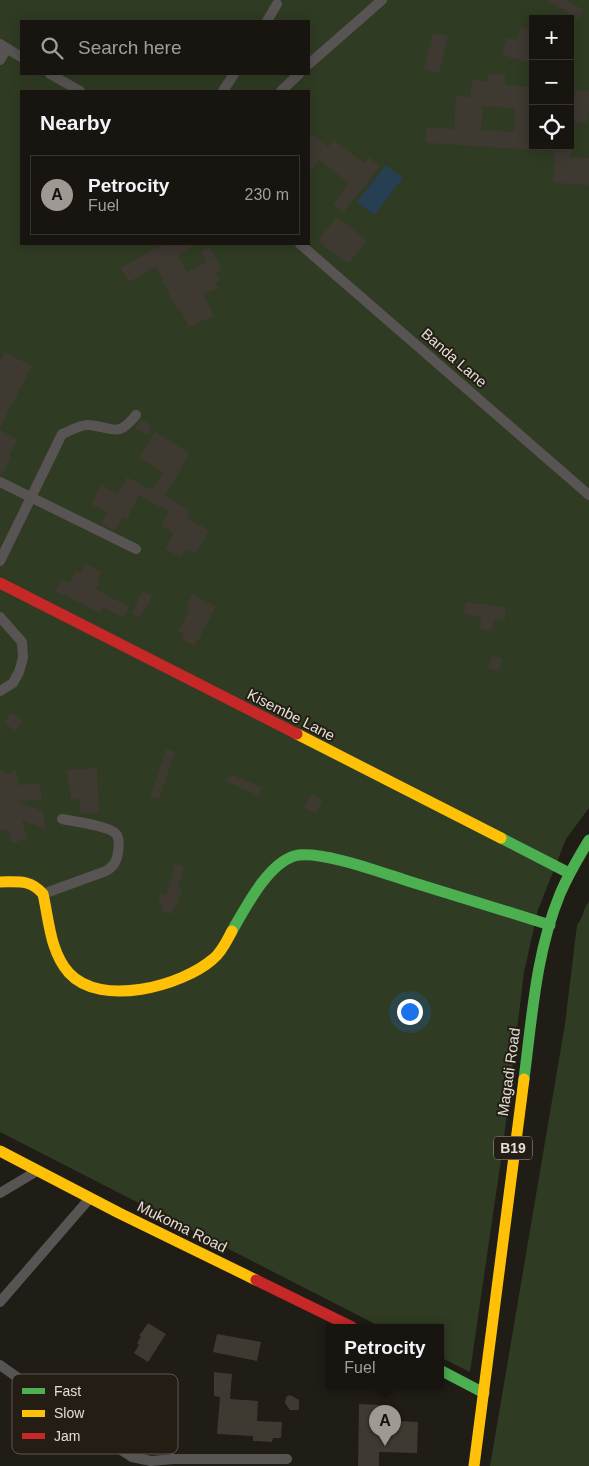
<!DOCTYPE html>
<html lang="en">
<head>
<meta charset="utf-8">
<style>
  :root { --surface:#181510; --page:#25221e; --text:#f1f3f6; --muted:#9f9f9f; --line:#363430; --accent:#9e9a93 }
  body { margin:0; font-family:Arial,sans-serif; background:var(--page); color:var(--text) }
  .controls { position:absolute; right:15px; top:15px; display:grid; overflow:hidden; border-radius:0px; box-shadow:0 2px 12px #0003 }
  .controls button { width:45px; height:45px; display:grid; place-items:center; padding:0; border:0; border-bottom:1px solid var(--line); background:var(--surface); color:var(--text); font:25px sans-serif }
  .you { position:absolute; left:409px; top:1011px; width:18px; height:18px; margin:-12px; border:4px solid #fff; border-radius:50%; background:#1a73e8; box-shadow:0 0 0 8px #1a73e833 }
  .badge { display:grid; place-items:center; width:32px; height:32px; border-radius:50%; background:var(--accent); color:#111; font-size:16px; font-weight:700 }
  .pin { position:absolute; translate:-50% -41px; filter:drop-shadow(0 1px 2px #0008) }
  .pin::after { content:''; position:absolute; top:26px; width:18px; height:15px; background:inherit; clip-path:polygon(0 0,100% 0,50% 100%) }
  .popup { position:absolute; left:326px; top:1324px; width:118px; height:65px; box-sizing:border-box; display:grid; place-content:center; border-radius:0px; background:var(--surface); filter:drop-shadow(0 1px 4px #0005); font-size:16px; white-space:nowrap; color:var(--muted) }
  .popup b { font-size:19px; color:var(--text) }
  .popup::after { content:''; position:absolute; left:50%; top:100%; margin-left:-10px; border:10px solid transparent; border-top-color:var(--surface) }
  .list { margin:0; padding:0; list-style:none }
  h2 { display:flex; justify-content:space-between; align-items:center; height:65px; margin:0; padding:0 20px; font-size:21px }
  h2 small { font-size:16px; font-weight:400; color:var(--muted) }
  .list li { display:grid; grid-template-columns:32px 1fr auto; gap:15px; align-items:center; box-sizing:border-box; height:80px; margin:0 10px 10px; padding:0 10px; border:1px solid var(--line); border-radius:0px }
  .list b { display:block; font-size:19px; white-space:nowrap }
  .list p { margin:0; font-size:16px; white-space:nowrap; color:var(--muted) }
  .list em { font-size:16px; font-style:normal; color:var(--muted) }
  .icon { flex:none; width:28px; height:28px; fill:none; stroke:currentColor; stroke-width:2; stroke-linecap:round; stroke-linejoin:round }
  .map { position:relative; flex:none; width:589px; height:1466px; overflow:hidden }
  .search { position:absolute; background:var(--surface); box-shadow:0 2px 12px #0003; left:20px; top:20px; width:290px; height:55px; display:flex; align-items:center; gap:12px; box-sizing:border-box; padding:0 18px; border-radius:0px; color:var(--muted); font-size:19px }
  .panel { position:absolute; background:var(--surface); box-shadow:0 2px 12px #0003; left:20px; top:90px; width:290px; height:155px; border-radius:0px }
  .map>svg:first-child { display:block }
  .green { fill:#303b23; fill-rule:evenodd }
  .water { fill:#263f52 }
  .building { fill:#3e3931; fill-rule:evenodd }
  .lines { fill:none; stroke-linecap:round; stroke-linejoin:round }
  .street { stroke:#595454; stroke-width:10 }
  .fast { stroke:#4caf50; stroke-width:11 }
  .slow { stroke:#ffc107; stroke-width:11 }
  .jam { stroke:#c62828; stroke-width:11 }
  .labels { text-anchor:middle; stroke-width:4; stroke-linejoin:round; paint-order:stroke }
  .shield { fill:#231d13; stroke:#a9a49c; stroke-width:1 }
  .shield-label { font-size:14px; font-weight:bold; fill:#e2ded7 }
  .street-label { font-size:15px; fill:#e2ded7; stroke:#231d13 }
  .key { fill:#231d13; stroke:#5c574e; stroke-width:1 }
  .key-label { font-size:14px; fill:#e2ded7 }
</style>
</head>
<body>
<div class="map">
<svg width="589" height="1466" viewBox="0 0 589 1466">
  <rect width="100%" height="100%" fill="#201c16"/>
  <path class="green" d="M0,0H589V808L566,839L538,910L524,972L503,1146L470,1372L440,1357V1327H381L0,1132ZM533,19H570V146H533ZM21,21H309V74H21ZM21,91H309V244H21Z
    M589,901V1466H490L565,1024L577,925C584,916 583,909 589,901Z"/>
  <path class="water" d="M386,165L403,178L374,215L357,202Z"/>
  <path class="building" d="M547,0H567L584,10L578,19Z
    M520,27L533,31V64L502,55L507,38L516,40Z
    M433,33L448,36L439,73L424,69Z
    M488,74L505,75V85L533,87V150L426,143V127L454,129L456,96L470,97L472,80L488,81ZM483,107L515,108L514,132L481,130Z
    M570,89L589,91V110L587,123L570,122Z
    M309,132L328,147L334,140L364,163L369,157L380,166L344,212L333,204L348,183L319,160L309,174Z
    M555,146H572L571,157L589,158V185L553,183Z
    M336,217L367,240L348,264L318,241Z
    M163,244H198L178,255L187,272L206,262L201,251L210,247L222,270L216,273L220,281L215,283L218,288L204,295L214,316L189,327L179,307L176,308L156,267L129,282L120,268Z
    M5,352L32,366L0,428V362Z
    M141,419L152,426L147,435L135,428Z
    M0,430L18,440L9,456L11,457L2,475H0Z
    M155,432L190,453L165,496L190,511L187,518L209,530L196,554L186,549L181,557L165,549L174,533L161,526L169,512L139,495L127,519L123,517L116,531L100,524L107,512L91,504L101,485L118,494L127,477L148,488L149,487L153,489L163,472L139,458Z
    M86,564L101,571L96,589L129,607L124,618L103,607L100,613L55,591L61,579L69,583L76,571L81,573Z
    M143,591L152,596L140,618L131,613Z
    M192,594L216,607L195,646L183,640L184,637L181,636L183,633L178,631L189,610L187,609L189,606L187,605Z
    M465,602L506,607L505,620L494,619L492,631L480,629L481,617L464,615Z
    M492,656L503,659L499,671L488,668Z
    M12,712L23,721L15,731L4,723Z
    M166,749L175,752L159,799L150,796Z
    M97,768L99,813H80V799L71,800L70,786H69L67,770Z
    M0,770L6,774L16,771L19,785L39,783L42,800L16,801L43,811L46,829L22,820L27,839L12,843L8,829L0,831Z
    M230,774L262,787L259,796L226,782Z
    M311,794L323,799L316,813L304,808Z
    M175,864L184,867L178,888L182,889L177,907L174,906L172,914L161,911L163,905L158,903L161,893L166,895Z
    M148,1323L166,1334L148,1362L134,1353L139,1345L137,1343L141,1337L139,1336Z
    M217,1334L261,1342L257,1361L213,1352Z
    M214,1372L232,1374L230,1399L258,1401L257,1421L282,1422L281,1438H273L272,1442L253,1441V1436L217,1434L220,1397L214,1396Z
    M148,1392L158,1399L152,1409L173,1423L159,1444L125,1422L139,1400L142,1401Z
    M290,1395L299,1400V1410H290L285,1403L286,1397Z
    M359,1404L380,1405V1420L418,1422L417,1453L379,1452V1466H358Z"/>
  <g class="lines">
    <path class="street" d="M267,21L277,4
      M0,44L21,57
      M0,60L7,48
      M309,64L382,0
      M50,74L80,91
      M223,91L234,74
      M281,91L299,74
      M300,244L589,495
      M0,482L136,549
      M0,561L62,434C70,431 81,424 89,425C113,427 117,439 136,415
      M0,617L22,642L23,658L19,672L13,683L0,691
      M43,894L106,871C114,866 117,861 118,852C119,846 120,837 115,833C108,826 73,821 62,819
      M0,1193L37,1171
      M0,1302L90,1198
      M0,1365L106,1440L132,1457L151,1461L173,1459H287"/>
    <path class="fast" d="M501,838L569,873
      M232,931C246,907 267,865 294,856C318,849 383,873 408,881C456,896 503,910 550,925
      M524,1079C532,1017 536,952 560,894C568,875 578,858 589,840
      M440,1370L484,1393"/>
    <path class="slow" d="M297,734L501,838
      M0,882C18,882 30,879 43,894C49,920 50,952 69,973C101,1008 182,986 213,959C222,952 227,940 232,931
      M0,1151L119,1213L256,1280
      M474,1466L524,1079"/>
    <path class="jam" d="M0,583L297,734
      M256,1280L352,1327"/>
  </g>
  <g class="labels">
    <rect class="shield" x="494" y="1136.5" width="38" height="23" rx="4"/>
    <g class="shield-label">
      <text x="513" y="1153">B19</text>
    </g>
    <g class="street-label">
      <text transform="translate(454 358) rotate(41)" y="5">Banda Lane</text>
      <text transform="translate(291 715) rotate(27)" y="5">Kisembe Lane</text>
      <text transform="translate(509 1072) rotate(-82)" y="5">Magadi Road</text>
      <text transform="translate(182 1227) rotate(26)" y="5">Mukoma Road</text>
    </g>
  </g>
  <rect x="12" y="1374" width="166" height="80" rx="8" class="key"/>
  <rect x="22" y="1388" width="23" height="6" fill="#4caf50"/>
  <rect x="22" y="1410" width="23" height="7" fill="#ffc107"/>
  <rect x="22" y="1433" width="23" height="6" fill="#c62828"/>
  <g class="key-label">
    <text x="54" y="1396">Fast</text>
    <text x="54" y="1418">Slow</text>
    <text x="54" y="1441">Jam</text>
  </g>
</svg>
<div class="controls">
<button>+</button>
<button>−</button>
<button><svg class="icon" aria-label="locate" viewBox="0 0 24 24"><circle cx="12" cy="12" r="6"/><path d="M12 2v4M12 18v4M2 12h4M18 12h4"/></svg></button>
</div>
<div class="you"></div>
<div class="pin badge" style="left:385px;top:1446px">A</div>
<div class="popup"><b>Petrocity</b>Fuel</div>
<div class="search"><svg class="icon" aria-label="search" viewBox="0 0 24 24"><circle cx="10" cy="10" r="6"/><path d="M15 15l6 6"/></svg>Search here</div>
<section class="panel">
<h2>Nearby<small></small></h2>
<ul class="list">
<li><span class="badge">A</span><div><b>Petrocity</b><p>Fuel</p></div><em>230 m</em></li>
</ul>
</section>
</div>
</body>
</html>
